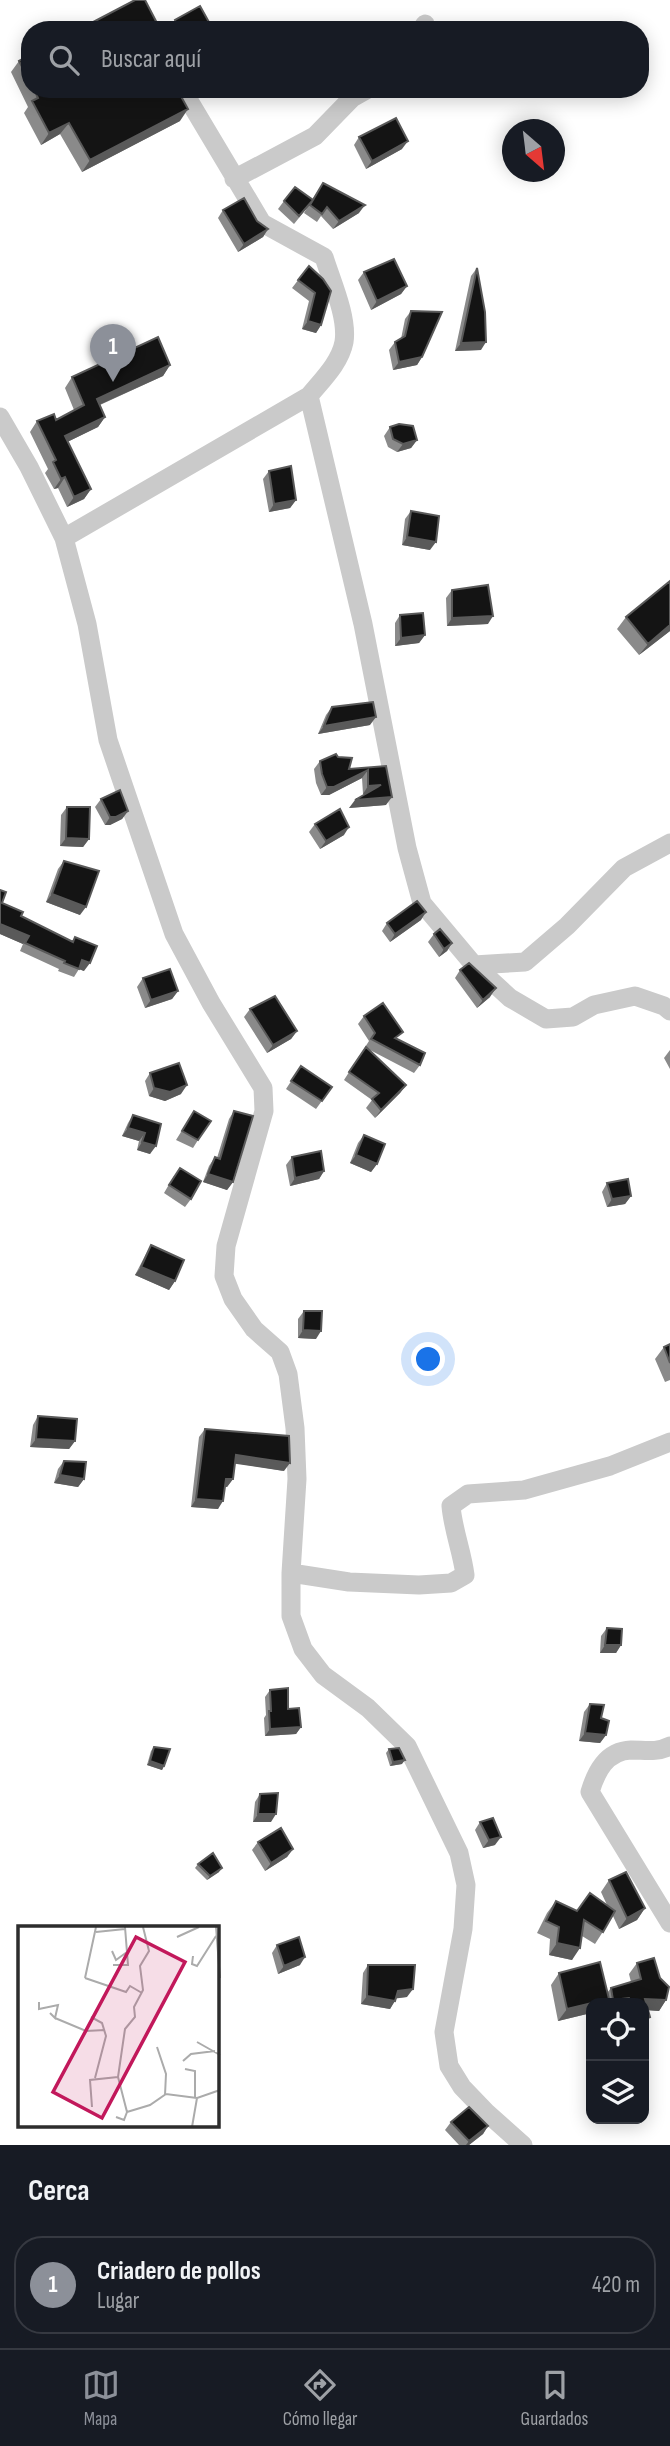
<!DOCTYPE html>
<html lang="es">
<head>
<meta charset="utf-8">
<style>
  :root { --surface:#171b24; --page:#242831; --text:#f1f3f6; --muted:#9ea1a6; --line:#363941; --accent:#8c9099 }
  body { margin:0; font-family:"Sofia Sans Condensed",sans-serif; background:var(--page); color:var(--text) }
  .controls { position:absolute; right:21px; bottom:21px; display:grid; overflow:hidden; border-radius:14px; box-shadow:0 4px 18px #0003 }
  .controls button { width:63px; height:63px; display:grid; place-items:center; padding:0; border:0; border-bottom:2px solid var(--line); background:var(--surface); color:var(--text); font:35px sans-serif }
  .compass { position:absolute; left:502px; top:119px; width:63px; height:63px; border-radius:50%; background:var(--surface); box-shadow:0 4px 18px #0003; rotate:152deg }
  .you { position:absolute; left:429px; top:1360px; width:24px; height:24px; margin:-18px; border:5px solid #fff; border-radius:50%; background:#1a73e8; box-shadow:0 0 0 10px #1a73e833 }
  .badge { display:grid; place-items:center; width:46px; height:46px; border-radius:50%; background:var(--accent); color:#fff; font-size:23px; font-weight:700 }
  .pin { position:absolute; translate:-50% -58px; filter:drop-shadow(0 2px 4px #0008) }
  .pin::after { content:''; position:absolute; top:37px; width:24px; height:21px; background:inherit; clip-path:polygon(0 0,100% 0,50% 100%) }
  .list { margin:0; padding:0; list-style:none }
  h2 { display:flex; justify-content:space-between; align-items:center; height:91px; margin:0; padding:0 28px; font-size:30px }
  h2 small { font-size:23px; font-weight:400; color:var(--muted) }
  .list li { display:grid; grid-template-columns:46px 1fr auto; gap:21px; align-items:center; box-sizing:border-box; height:98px; margin:0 14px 14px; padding:0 14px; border:2px solid var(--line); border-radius:28px }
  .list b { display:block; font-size:26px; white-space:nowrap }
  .list p { margin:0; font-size:23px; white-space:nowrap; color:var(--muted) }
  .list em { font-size:23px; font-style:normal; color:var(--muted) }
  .icon { flex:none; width:38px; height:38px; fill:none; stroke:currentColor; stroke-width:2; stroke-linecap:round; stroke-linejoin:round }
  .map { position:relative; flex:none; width:670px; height:2145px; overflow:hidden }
  .search { position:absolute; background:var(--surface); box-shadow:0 4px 18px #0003; left:21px; right:21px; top:21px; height:77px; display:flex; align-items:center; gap:18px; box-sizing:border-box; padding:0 24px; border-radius:28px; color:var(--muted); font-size:26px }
  .sheet { height:203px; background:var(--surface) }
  nav { display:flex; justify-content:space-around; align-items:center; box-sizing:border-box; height:98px; border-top:2px solid var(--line); background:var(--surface); font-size:19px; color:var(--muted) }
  nav a { display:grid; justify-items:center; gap:4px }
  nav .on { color:var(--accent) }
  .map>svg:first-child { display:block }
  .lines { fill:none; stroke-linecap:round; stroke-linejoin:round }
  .minor { stroke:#cacaca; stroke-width:19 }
  .wall { fill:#8a8a8a }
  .shaded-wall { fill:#5a5a5a }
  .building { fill:#141414; stroke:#5a5a5a; stroke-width:2 }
  .inset-road { fill:none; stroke:#ababab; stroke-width:2 }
  .view { fill:#c2185b; fill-opacity:0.15; stroke:#c2185b; stroke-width:3.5 }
  .inset-edge { fill:none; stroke:#2d2d2d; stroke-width:3.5 }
</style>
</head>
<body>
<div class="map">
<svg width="670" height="2145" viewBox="0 0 670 2145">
  <rect width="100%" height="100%" fill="#fff"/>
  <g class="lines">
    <path class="minor" d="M421,30L425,24
      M234,179L315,136L352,98L368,89
      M309,396L363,624L407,848L422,903L474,965L510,998L546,1019L573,1017L594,1005L635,996L664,1006L670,1011
      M0,417L29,467L64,538L87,624L108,740L174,934L211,1003L263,1088L264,1111L226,1246L224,1276L233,1299L254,1329L280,1352L288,1374L295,1428L297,1479L291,1573V1616L303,1649L323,1675L368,1708L407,1746L459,1853L466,1885L463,1929L444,2032L449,2066L462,2087L486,2112L523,2145
      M64,538L309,396C322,380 340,363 344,342C348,317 331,280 324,257L262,223L182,89
      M474,965L525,962L567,926L624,868L670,843
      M291,1573L349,1582L419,1585L451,1583L465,1575C462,1551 453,1530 451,1506L468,1494L524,1490L610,1466L670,1442
      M670,1746C656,1753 645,1750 631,1750C606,1751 596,1772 590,1792L670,1923"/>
  </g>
  <path class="wall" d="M175,20L205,30H170L169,28Z
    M30,55V89H177L180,121L82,172L60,134L41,145L24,113L28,107L11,72L19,61Z
    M359,137L402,149L366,169L354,145Z
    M323,183L359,213L333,229L321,216L317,222L304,213L307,208L294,224L278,209L284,201L312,200Z
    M223,210L257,221L268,229L263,237L238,252L218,218Z
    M309,266L321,325L316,333L302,329L309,301L292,288Z
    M477,268L481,350L455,351L471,276Z
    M364,272L407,286L401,294L371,310L358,280Z
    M411,311L422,357L417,365L393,370L389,350L395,342L401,339L405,319Z
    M170,365L163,376L100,405L105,417L98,427L67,442L91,489L84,499L67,507L58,488L54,489L45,473L48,469L30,432L37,421L56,420L74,410L65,388L72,377Z
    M390,427L417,440L411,448L397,452L388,447L384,436Z
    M269,471L296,500L290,508L269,512L263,479Z
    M411,511L430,550L402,545L405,519Z
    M670,581V631L639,655L617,629L626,617Z
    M452,590L488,624L447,626L446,598Z
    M400,615L425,635L419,643L395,646V623Z
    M332,707L370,725L318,734L326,715Z
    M338,757L349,769L386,766V805L349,808L367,794H363L362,778L329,795H321L316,783L314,769L320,761Z
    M101,799L128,811L122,819L110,825H105L95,807Z
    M67,807L89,839L83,847L60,846L61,815Z
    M315,824L344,835L320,849L309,832Z
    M64,861L80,915L46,902L58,869Z
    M0,890L2,903L21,916L72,941L75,937L84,971L79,969L74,977L58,971L59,969L20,951L23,944L0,934Z
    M421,920L390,942L382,931L387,923Z
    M434,934L452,943L447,951L439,957L428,942Z
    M460,970L490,997L477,1008L455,978Z
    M143,978L178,991L172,999L145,1008L137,987Z
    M250,1009L297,1031L291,1039L267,1053L244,1017Z
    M364,1016L398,1039L420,1065L414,1073L368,1049L406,1085L400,1093L375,1118L366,1108L372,1100L344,1080L369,1041L358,1024Z
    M670,1050V1069L664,1058Z
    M301,1066L332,1087L316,1109L286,1089Z
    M150,1073L181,1094L165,1101L149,1096L145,1081Z
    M194,1111L198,1140L193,1148L176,1140Z
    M234,1111L233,1182L227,1190L203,1182L209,1166L215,1157L217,1158L229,1119Z
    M133,1115L161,1124L150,1154L137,1150L139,1141L122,1136L128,1123Z
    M364,1135L377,1164L371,1172L350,1163L358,1143Z
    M292,1157L324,1171L319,1179L290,1186L286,1165Z
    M174,1176L191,1199L185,1207L164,1193Z
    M607,1183L631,1196L625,1204L607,1207L602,1192Z
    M151,1245L175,1281L169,1290L135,1275L146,1254Z
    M304,1311L316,1339L298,1338V1319Z
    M670,1344V1380L665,1382L655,1359L664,1347Z
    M38,1416L75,1441L69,1449L30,1447L33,1425Z
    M205,1429L284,1471L235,1463L233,1479L227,1487H225L218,1509L191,1507L199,1437Z
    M64,1461L84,1479L78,1487L54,1483L58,1469Z
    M607,1628L621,1645L616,1653H600L601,1636Z
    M270,1690L301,1727L296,1734L265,1736L264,1718L266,1715L265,1697Z
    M590,1704L601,1718L606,1735L600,1743L579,1741L584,1712Z
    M154,1747L164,1766L162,1770L147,1765L151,1751Z
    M389,1749L402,1764L390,1766L386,1753Z
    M260,1794L271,1822H253L255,1802Z
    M480,1822L495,1845L483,1848L475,1830Z
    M258,1842L293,1849L287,1857L265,1871L252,1850Z
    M198,1864L219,1872L207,1880L195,1868Z
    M609,1880L645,1908L637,1920L619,1929L613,1916L595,1944L582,1936L572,1960L549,1955L550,1939L537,1933L547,1913L556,1901L577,1911L607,1905L601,1892Z
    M277,1945L300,1965L278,1974L272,1953Z
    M637,1963L666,2000L659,2011L648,2010L650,2017L644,2026V2003H591V2013L558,2021L551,1985L559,1973L607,1993L611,1988L631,1982L629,1974Z
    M368,1965L407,1997L396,1998L390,2009L361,2004L363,1973Z
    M451,2122L488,2126L483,2134L469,2145H459L445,2130Z"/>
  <path class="shaded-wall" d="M210,24L205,30H198Z
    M188,109L180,121L82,172L90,160Z
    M69,123L60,134L41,145L49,133Z
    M408,141L402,149L366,169L372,161Z
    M365,205L359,213L333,229L339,221Z
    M268,229L263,237L238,252L244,244Z
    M407,286L401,294L371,310L377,301Z
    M308,321L321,325L316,333L302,329Z
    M486,342L481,350L455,351L461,343Z
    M422,357L417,365L393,370L399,362Z
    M170,365L163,376L90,409L97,399Z
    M105,417L98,427L57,447L65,436Z
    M417,440L411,448L397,452L403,444Z
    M65,477L58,488L54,489L61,479Z
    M91,489L84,499L67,507L74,497Z
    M296,500L290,508L269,512L274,504Z
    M407,537L436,542L430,550L402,545Z
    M493,616L488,624L447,626L452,618Z
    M670,625V631L639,655L648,644Z
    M425,635L419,643L395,646L401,638Z
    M376,717L370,725L318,734L324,726Z
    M368,770L362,778L329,795H321L327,787Z
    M381,785L376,793L363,794L368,786Z
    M392,797L386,805L349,808L355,800Z
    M128,811L122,819L110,825H105L110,817Z
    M349,827L344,835L320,849L326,841Z
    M66,838L89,839L83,847L60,846Z
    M52,894L86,907L80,915L46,902Z
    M426,912L421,920L390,942L395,934Z
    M0,924L29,936L23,944L0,934Z
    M452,943L447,951L439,957L444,949Z
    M82,960L90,963L84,971L76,968Z
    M496,988L490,997L477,1008L483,1000Z
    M178,991L172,999L145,1008L151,1000Z
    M297,1031L291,1039L267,1053L273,1045Z
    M187,1085L181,1094L165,1101L149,1096L154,1088Z
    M406,1085L400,1093L375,1118L381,1110Z
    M128,1128L145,1133L139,1141L122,1136Z
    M142,1142L156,1146L150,1154L137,1150Z
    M356,1155L377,1164L371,1172L350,1163Z
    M324,1171L319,1179L290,1186L295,1178Z
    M208,1174L233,1182L227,1190L203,1182Z
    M631,1196L625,1204L607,1207L612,1199Z
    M141,1267L175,1281L169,1290L135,1275Z
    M303,1330L321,1331L316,1339L298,1338Z
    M36,1439L75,1441L69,1449L30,1447Z
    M236,1455L290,1463L284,1471L230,1463Z
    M60,1475L84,1479L78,1487L54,1483Z
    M226,1479H233L227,1487H220Z
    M196,1499L223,1501L218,1509L191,1507Z
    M605,1645H621L616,1653H600Z
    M301,1727L296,1734L265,1736L270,1729Z
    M585,1733L606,1735L600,1743L579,1741Z
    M405,1760L402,1764L390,1766L393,1762Z
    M150,1761L164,1766L162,1770L147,1765Z
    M258,1814H276L271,1822H253Z
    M501,1837L495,1845L483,1848L489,1840Z
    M293,1849L287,1857L265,1871L271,1863Z
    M222,1868L219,1872L207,1880L210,1876Z
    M645,1908L637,1920L619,1929L627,1918Z
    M557,1943L580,1948L572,1960L549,1955Z
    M305,1957L300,1965L278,1974L284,1966Z
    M413,1989L407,1997L392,1999L398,1991Z
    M367,1996L395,2001L390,2009L361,2004Z
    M629,1998L626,2003H611L613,2000Z
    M609,1999L606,2003H591V2013L558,2021L567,2009Z
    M645,1999L666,2000L659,2011L644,2010Z
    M488,2126L483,2134L469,2145H466L469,2141Z"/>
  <path class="building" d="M135,0H145L159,27L154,30H78Z
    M200,6L210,24L198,30H179L175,20Z
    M30,55V82L19,61Z
    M34,89H177L188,109L90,160L69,123L49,133L32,101L38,98Z
    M396,118L408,141L372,161L359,137Z
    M323,183L365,205L339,221L327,207L322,214L310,205Z
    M295,187L313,200L299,216L284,201Z
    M244,198L257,221L268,229L244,244L223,210Z
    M394,259L407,286L377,301L364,272Z
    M309,266L323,279L331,291L321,325L308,321L315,293L298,280Z
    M477,268L485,312L486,342L461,343Z
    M411,311L442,312L422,357L399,362L395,342L405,336Z
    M158,337L170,365L97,399L105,417L65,436L91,489L74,497L65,477L61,479L53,462L56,460L37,421L54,414L56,420L84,405L72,377Z
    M399,424L413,426L417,440L403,444L393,439L390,427Z
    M291,466L296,500L274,504L269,471Z
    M411,511L439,516L436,542L407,537Z
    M670,581V625L648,644L626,617Z
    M488,585L493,616L452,618V590Z
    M423,613L425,635L401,638L400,615Z
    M373,702L376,717L324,726L332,707Z
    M336,754L338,757L352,758L349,769L386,766L392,797L355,800L381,785L368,786V770L334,787H327L322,774L320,761Z
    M120,790L128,811L116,817H110L101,799Z
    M67,807H90L89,839L66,838Z
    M340,809L349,827L326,841L315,824Z
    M64,861L99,871L86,907L52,894Z
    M0,890L6,892L2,903L23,912L21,916L73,942L75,937L97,946L90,963L82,960L79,969L64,963L65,961L25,943L29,936L0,924Z
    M417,901L426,912L395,934L387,923Z
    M440,929L452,943L444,949L434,934Z
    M469,963L496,988L483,1000L460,970Z
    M170,969L178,991L151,1000L143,978Z
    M275,996L297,1031L273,1045L250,1009Z
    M383,1003L403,1032L395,1038L425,1053L420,1065L371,1039L375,1033L364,1016Z
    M366,1047L406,1085L381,1110L372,1099L379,1093L349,1072Z
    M179,1063L187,1085L170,1092L154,1088L150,1073Z
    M301,1066L332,1087L322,1101L291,1081Z
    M194,1111L211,1121L198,1140L182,1131Z
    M234,1111L253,1116L233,1182L208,1174L215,1157L220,1159Z
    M133,1115L161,1124L156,1146L142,1142L145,1133L128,1128Z
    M364,1135L385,1144L377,1164L356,1155Z
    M321,1151L324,1171L295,1178L292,1157Z
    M180,1168L201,1181L191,1199L169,1185Z
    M628,1179L631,1196L612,1199L607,1183Z
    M151,1245L184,1260L175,1281L141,1267Z
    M304,1311H322L321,1331L303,1330Z
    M670,1344V1363L664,1347Z
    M38,1416L77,1419L75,1441L36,1439Z
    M205,1429L289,1436L290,1463L236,1455L233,1479H226L223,1501L196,1499Z
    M64,1461L86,1462L84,1479L60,1475Z
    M607,1628L622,1629L621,1645H605Z
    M288,1688V1709L299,1708L301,1727L270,1729L269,1711H271L270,1690Z
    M590,1704L604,1705L601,1718L609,1721L606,1735L585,1733Z
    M154,1747L170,1749L164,1766L150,1761Z
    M399,1748L405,1760L393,1762L389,1749Z
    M278,1793L276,1814H258L260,1794Z
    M493,1818L501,1837L489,1840L480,1822Z
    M281,1828L293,1849L271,1863L258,1842Z
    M213,1853L222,1868L210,1876L198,1864Z
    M626,1872L645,1908L627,1918L609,1880Z
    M590,1893L615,1911L603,1932L584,1920L580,1948L557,1943L559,1927L546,1921L556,1901L577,1911Z
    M299,1937L305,1957L284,1966L277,1945Z
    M654,1958L660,1978L669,1987L666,2000L645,1999L650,2017L644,2019V2003H631L629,1998L613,2000L611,1988L641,1979L637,1963Z
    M600,1962L609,1999L567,2009L559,1973Z
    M368,1965H415L413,1989L398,1991L395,2001L367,1996Z
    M469,2107L488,2126L469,2141L451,2122Z"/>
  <g transform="translate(18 1926)">
    <rect width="201" height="201" fill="#fff"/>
    <path class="inset-road" d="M198,1L202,52M78,6L107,3M159,11L181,1M94,25L98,34L109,26M175,30L174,38L179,40L198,10M95,39H110L107,1M67,52L108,66L112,60L124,67M67,52L78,1M21,76V83L40,79L37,92L32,87M73,91L84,97L88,110L77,152M37,92L68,105L87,104M179,116L202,129M139,121L148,148L147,169M165,135L173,128L197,125M167,143L177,145V172M74,181L72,154L100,151M109,186L132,179L148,168L179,172M98,191L106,194L109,186L100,151L107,103L117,91L116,81L125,64L122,40L131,25L125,1M174,201L179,172L202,164"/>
    <path class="view" d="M118,11L167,36L84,192L35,166Z"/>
    <rect width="201" height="201" class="inset-edge"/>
  </g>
</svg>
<div class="controls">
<button><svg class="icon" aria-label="locate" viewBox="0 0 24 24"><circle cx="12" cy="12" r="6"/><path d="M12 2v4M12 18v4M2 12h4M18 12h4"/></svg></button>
<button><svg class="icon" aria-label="layers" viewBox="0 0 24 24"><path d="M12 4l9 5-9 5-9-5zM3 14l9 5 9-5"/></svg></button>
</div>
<svg class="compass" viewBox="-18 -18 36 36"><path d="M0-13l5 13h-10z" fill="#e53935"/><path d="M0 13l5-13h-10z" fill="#9ea1a6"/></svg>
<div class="you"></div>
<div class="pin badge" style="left:113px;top:382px">1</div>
<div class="search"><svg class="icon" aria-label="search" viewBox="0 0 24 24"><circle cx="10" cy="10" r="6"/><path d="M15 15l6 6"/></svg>Buscar aquí</div>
</div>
<section class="sheet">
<h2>Cerca<small></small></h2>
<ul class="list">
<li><span class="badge">1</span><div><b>Criadero de pollos</b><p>Lugar</p></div><em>420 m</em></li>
</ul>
</section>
<nav>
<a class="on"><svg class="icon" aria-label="map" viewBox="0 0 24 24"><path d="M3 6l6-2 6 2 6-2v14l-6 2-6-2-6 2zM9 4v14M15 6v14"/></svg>Mapa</a>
<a><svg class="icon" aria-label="directions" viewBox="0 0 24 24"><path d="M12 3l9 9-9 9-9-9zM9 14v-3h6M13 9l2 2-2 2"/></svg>Cómo llegar</a>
<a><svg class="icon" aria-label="saved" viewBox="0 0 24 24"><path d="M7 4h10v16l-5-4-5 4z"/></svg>Guardados</a>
</nav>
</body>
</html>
